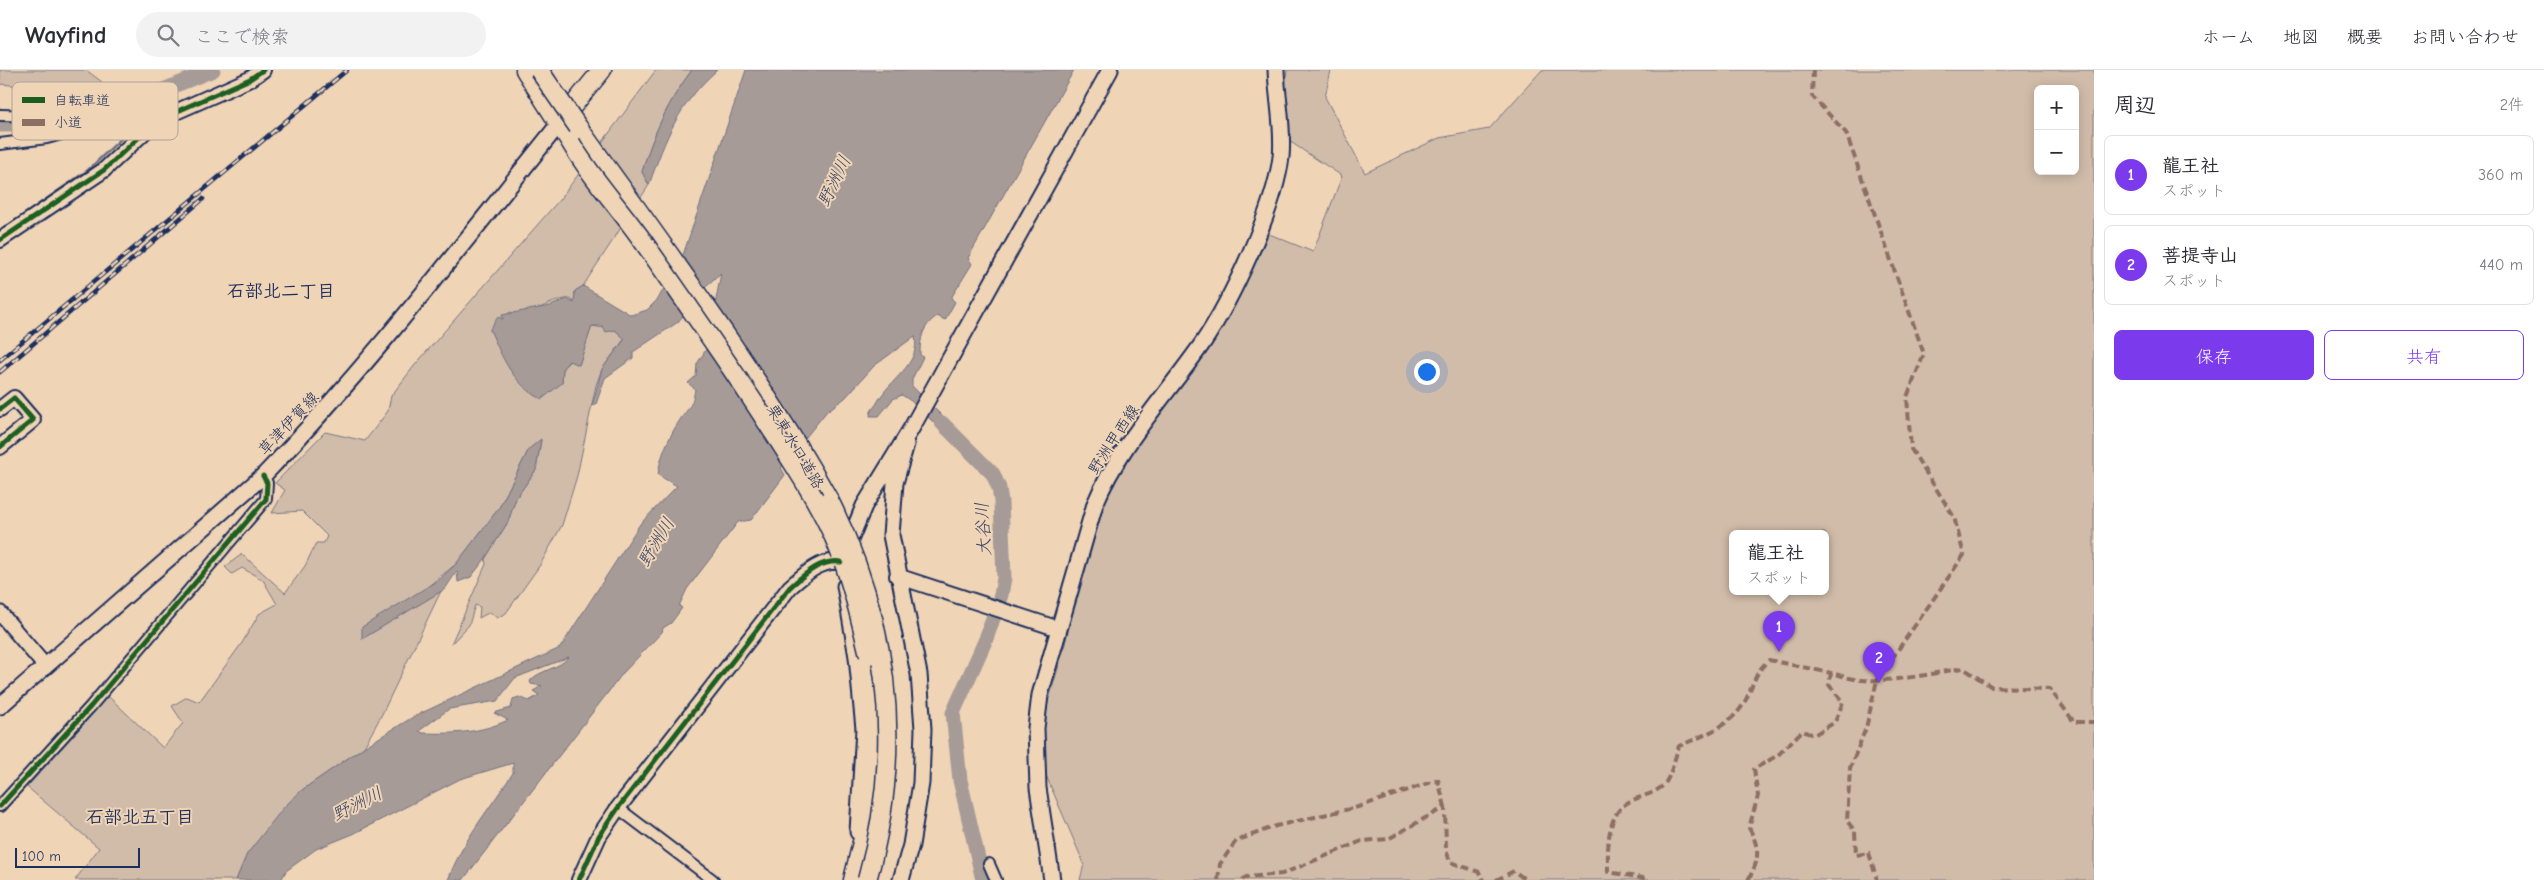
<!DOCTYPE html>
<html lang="ja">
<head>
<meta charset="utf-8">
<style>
  :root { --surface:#fff; --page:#f2f2f3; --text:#2b2b33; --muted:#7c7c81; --line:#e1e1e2; --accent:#7c3aed }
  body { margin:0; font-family:"Comic Neue","Klee One",sans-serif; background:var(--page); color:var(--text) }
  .controls { position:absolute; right:15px; top:15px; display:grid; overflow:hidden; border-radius:8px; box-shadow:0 2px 12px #0003 }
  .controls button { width:45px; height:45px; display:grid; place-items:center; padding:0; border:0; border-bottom:1px solid var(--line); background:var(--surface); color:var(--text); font:25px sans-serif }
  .scale { position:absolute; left:15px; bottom:12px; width:125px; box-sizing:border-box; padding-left:5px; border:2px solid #1b2f5e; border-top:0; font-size:14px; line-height:18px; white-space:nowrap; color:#1b2f5e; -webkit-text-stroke:4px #f0d4b6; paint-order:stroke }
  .you { position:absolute; left:1426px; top:301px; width:18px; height:18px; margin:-12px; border:4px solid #fff; border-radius:50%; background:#1a73e8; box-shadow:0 0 0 8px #1a73e833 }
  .badge { display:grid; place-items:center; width:32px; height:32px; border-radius:50%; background:var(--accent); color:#fff; font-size:16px; font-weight:700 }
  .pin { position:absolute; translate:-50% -41px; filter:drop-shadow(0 1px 2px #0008) }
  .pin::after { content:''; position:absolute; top:26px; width:18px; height:15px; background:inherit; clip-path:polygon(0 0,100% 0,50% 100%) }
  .popup { position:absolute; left:1729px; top:460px; width:100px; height:65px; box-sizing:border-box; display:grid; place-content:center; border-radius:8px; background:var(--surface); filter:drop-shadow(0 1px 4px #0005); font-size:16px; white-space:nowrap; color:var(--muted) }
  .popup b { font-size:19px; color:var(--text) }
  .popup::after { content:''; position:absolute; left:50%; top:100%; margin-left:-10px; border:10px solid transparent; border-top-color:var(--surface) }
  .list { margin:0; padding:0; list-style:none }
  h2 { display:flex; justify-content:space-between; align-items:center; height:65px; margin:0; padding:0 20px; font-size:21px }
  h2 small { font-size:16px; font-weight:400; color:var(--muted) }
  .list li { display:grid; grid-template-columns:32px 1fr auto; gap:15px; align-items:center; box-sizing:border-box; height:80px; margin:0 10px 10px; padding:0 10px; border:1px solid var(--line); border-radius:8px }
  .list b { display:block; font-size:19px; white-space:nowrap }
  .list p { margin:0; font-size:16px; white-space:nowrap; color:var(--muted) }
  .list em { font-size:16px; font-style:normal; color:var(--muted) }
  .actions { display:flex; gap:10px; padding:15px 20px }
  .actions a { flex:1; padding:11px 0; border:1px solid var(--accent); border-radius:8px; text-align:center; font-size:18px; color:var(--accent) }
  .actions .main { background:var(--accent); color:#fff }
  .icon { flex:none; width:28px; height:28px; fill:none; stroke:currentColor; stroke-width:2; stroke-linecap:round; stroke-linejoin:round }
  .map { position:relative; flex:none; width:2094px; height:810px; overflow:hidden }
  header { display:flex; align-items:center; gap:30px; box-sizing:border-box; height:70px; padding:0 25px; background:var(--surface); border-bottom:1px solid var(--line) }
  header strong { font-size:24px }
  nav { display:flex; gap:28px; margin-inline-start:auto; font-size:18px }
  .search { width:350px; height:45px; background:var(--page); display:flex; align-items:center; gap:12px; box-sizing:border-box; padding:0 18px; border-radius:28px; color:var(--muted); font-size:19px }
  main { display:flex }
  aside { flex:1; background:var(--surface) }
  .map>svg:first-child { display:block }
  .green { fill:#d1bca9; stroke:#767684; fill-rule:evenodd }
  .water { fill:#a79b98; stroke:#6f7081; fill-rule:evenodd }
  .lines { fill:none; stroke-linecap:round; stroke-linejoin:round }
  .stream { stroke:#6f7081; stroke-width:2.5 }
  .river { stroke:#a79b98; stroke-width:15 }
  .street-casing { stroke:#1b2f5e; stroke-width:14 }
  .secondary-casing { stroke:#1b2f5e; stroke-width:18 }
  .primary-casing { stroke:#1b2f5e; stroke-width:19 }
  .highway-casing { stroke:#1b2f5e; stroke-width:21 }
  .street { stroke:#f0d4b6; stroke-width:10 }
  .secondary { stroke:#f0d4b6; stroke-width:14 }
  .primary { stroke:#f0d4b6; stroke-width:15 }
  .highway { stroke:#f0d4b6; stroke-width:18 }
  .rail-casing { stroke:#1b2f5e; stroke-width:4.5 }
  .rail { stroke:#f0d4b6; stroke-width:2.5; stroke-dasharray:8; stroke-linecap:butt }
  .highway-bridge-casing { stroke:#1b2f5e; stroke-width:21; stroke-linecap:butt }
  .highway-bridge { stroke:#f0d4b6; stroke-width:18 }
  .quiet { stroke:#8d6e63; stroke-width:4; stroke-dasharray:8 4; stroke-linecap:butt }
  .cycleway-casing { stroke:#f0d4b6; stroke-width:8 }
  .cycleway { stroke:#1b5e20; stroke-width:5 }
  .labels { text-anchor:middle; stroke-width:4; stroke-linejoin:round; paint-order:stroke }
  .street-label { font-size:16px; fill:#1b2f5e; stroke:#f0d4b6 }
  .water-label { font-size:18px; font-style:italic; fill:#37456a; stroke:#f0d4b6 }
  .neighbourhood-label { font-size:18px; font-weight:bold; fill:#1b2f5e; stroke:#f0d4b6 }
  .key { fill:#f0d4b6; stroke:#b0a29c; stroke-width:1 }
  .key-label { font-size:14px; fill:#1b2f5e }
</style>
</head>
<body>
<header>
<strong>Wayfind</strong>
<div class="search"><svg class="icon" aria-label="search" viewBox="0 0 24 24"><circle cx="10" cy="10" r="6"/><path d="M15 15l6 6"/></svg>ここで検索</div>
<nav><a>ホーム</a><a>地図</a><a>概要</a><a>お問い合わせ</a></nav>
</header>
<main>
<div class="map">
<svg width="2094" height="810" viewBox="0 0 2094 810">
  <rect width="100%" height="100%" fill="#f0d4b6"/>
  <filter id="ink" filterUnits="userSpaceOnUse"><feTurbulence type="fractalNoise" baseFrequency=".02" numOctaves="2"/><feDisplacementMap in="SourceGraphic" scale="10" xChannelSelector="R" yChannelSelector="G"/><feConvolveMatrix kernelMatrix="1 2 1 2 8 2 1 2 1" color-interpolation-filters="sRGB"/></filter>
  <g filter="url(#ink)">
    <path class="green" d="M0,0H86L102,12L78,21L0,14Z
      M656,0H692C669,30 652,66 642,102L649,115L583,216L575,221L574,234L571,229C553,227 531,248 510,242L501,250L499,247L490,260L510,300L536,326L562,313L563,298L570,291L579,295L592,256L615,260L625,268L602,299L596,315L577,406L562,455L540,495L506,543L497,548L490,542L479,548L480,537L475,535L469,555L451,574L486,494L485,489L508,452L516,428L536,400L541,370L529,379L499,438L456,494L362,569L441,521L382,644L364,677L302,720L247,784L236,810H75L99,778L27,717L108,626L163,678L183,653L172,636L187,627L199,632L242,573L259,544L277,534L263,510L242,498L232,504L225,497L242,484L285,523L305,496L316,473H324L327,466L302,441L272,443L285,420L275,413L325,362L365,371L388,341L391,326L415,295L560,129Z
      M1287,0H1331L1325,27L1365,103L1439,68L1489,59L1542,0H2094V810H1080L1084,794L1042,696L1040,660L1064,578L1095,448L1154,340L1262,161L1313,182L1342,106L1280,65ZM2038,19H2075V101H2038ZM1733,463H1825V521H1733Z"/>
    <path class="water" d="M692,0H717C678,35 666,67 649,115L642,102C652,66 669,30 692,0Z
      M746,0H1074L968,188L972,194L951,228L955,232L945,250L937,246C923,256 920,267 920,285L923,287L912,309V316L953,357L951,359L957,365L954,368L948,363L946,364L911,331L902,325L893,329L879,346H870C870,340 874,338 877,333C889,309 921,295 915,266L874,296L845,328L827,341L781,398L785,405L751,450L738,452L687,519L679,536L682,538L671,553L663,558L662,562L623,603L463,810H448C462,771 490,738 513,703V693L460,709L353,764L316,779L286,801L281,810H236L247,784L284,737L302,720L364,677L413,647L560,578L640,454L677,416L658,405C660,387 668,369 678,353C687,338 692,339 695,319L688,313L696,306L697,294L707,278L721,203L707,215L678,252L633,282V288L605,308L596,334L592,336L602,299L625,269L615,260L606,262L602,256H592L579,295L569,291L563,298L562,313L542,329C514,316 501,286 490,259L498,247L503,249L502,245L550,236L567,229L574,233L575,221L583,216L631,245L647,240L658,229L683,185ZM569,587C559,599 539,600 530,611L531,614L542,616L533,621L539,625L529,631L519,627L513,629L511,638L494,643L508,650C481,663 453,664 423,663L419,661L449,639L497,631L515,608Z
      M541,369L536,400L516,428L508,452L485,489L471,507L458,512L457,501L445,519L362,569V557L440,509L456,494L499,438L529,379Z"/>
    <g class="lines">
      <path class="stream" d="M130,60L158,22
        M9,155L88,100L126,64"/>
      <path class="river" d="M0,55H41L126,35L213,0
        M942,353L993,404L999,418L1001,432L1004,508L1001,525L986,569L953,643L960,710L983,810"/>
      <defs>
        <path id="street" d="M0,45L42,46L109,28L115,52
          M0,74L47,68L107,51L115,52L136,69
          M0,736L91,636L266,429L267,413L263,406
          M618,738L713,810
          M989,794L996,810"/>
        <path id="secondary" d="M0,170L104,100L153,54L171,44L250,9L263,0
          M0,339L14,328L33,350L0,377
          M897,506L1059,559
          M0,543L45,596
          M579,810L599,766L618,738L790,517C805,504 821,489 841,492"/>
        <path id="primary" d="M845,482L864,436L911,359L1110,0
          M845,516L857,587L864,659L858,762
          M0,636L263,406C369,296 463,173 559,54
          M901,810L911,775L921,713L923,659L919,604L891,465L895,413L906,374
          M1052,810L1038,718L1036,658L1040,625L1095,434C1120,374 1165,327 1202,274C1231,231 1275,138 1281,87C1284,59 1277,28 1276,0"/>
        <path id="highway" d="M525,0L571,73
          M559,53L602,0
          M578,57C665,179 756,299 829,430
          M853,810L874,722L876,663L869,585"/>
      </defs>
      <use href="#street" class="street-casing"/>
      <use href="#secondary" class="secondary-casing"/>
      <use href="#primary" class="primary-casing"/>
      <use href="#highway" class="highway-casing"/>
      <use href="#street" class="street"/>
      <use href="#secondary" class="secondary"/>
      <use href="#primary" class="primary"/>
      <use href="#highway" class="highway"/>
      <defs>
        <path id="rail" d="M0,290L347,0
          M0,302L203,129"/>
      </defs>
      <use href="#rail" class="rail-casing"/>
      <use href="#rail" class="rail"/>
      <defs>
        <path id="highway-bridge" d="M539,0L578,57
          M571,73C590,106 617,135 640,167C683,228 726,289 766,351C791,390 818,430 836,472C851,509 860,547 869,585
          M829,430C890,552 904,679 867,810"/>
      </defs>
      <use href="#highway-bridge" class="highway-bridge-casing"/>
      <use href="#highway-bridge" class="highway-bridge"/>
      <path class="quiet" d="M1813,0L1812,26L1846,63L1924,284L1907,327L1911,379L1954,447L1964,485L1877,610L1866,658L1850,698L1847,751L1855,761L1856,785L1869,783L1877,810
        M1218,810L1220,794L1236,771L1276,756L1358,737L1438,710L1445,737
        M1242,810L1246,807L1282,804L1362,771L1388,769L1445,737L1446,779L1450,792L1479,802L1483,810
        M1496,810L1514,801L1526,810
        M1642,810L1643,808L1608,802C1608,778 1605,741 1633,730C1644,725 1658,723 1666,712C1672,702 1675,687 1679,676C1702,666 1731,656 1744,633C1753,618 1754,602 1769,590L1831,603
        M1748,810C1760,790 1760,778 1749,758L1758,726L1754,699L1778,685L1802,661L1814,665L1835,652L1843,632L1829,615L1831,603C1841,605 1852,610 1862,610C1896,612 1930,604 1963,598L1992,617L2050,619L2074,652H2094"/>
      <defs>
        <path id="cycleway" d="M0,170L104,100L153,54L171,44L250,9L263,0
          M0,339L14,328L33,350L0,377
          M0,736L91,636L266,429L267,413L263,406
          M579,810L599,766L618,738L790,517C805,504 821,489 841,492"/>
      </defs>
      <use href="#cycleway" class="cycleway-casing"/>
      <use href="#cycleway" class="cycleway"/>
    </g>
  </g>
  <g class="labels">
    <g class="street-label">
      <text transform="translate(288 353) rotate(-47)" y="6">草津伊賀線</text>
      <text transform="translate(1113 369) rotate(-57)" y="6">野洲甲西線</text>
      <text transform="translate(796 376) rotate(59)" y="6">栗東水口道路</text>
    </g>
    <g class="water-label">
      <text transform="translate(834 111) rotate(-64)" y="6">野洲川</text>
      <text transform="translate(983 459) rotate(-93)" y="6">大谷川</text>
      <text transform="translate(656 472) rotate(-59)" y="6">野洲川</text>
      <text transform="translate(357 734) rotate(-27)" y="6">野洲川</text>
    </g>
    <g class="neighbourhood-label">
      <text x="281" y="227">石部北二丁目</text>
      <text x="140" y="753">石部北五丁目</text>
    </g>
  </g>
  <rect x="12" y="12" width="166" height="58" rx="8" class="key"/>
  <rect x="22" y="27" width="23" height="6" fill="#1b5e20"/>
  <rect x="22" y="49" width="23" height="7" fill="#8d6e63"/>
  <g class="key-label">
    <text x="54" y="35">自転車道</text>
    <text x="54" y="57">小道</text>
  </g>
</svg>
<div class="controls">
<button>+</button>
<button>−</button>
</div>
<div class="scale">100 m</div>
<div class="you"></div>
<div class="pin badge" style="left:1779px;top:582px">1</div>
<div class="popup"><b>龍王社</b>スポット</div>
<div class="pin badge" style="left:1879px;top:613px">2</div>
</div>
<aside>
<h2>周辺<small>2件</small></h2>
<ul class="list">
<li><span class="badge">1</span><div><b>龍王社</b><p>スポット</p></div><em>360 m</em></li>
<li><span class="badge">2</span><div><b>菩提寺山</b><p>スポット</p></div><em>440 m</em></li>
</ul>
<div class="actions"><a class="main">保存</a><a>共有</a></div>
</aside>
</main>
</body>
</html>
